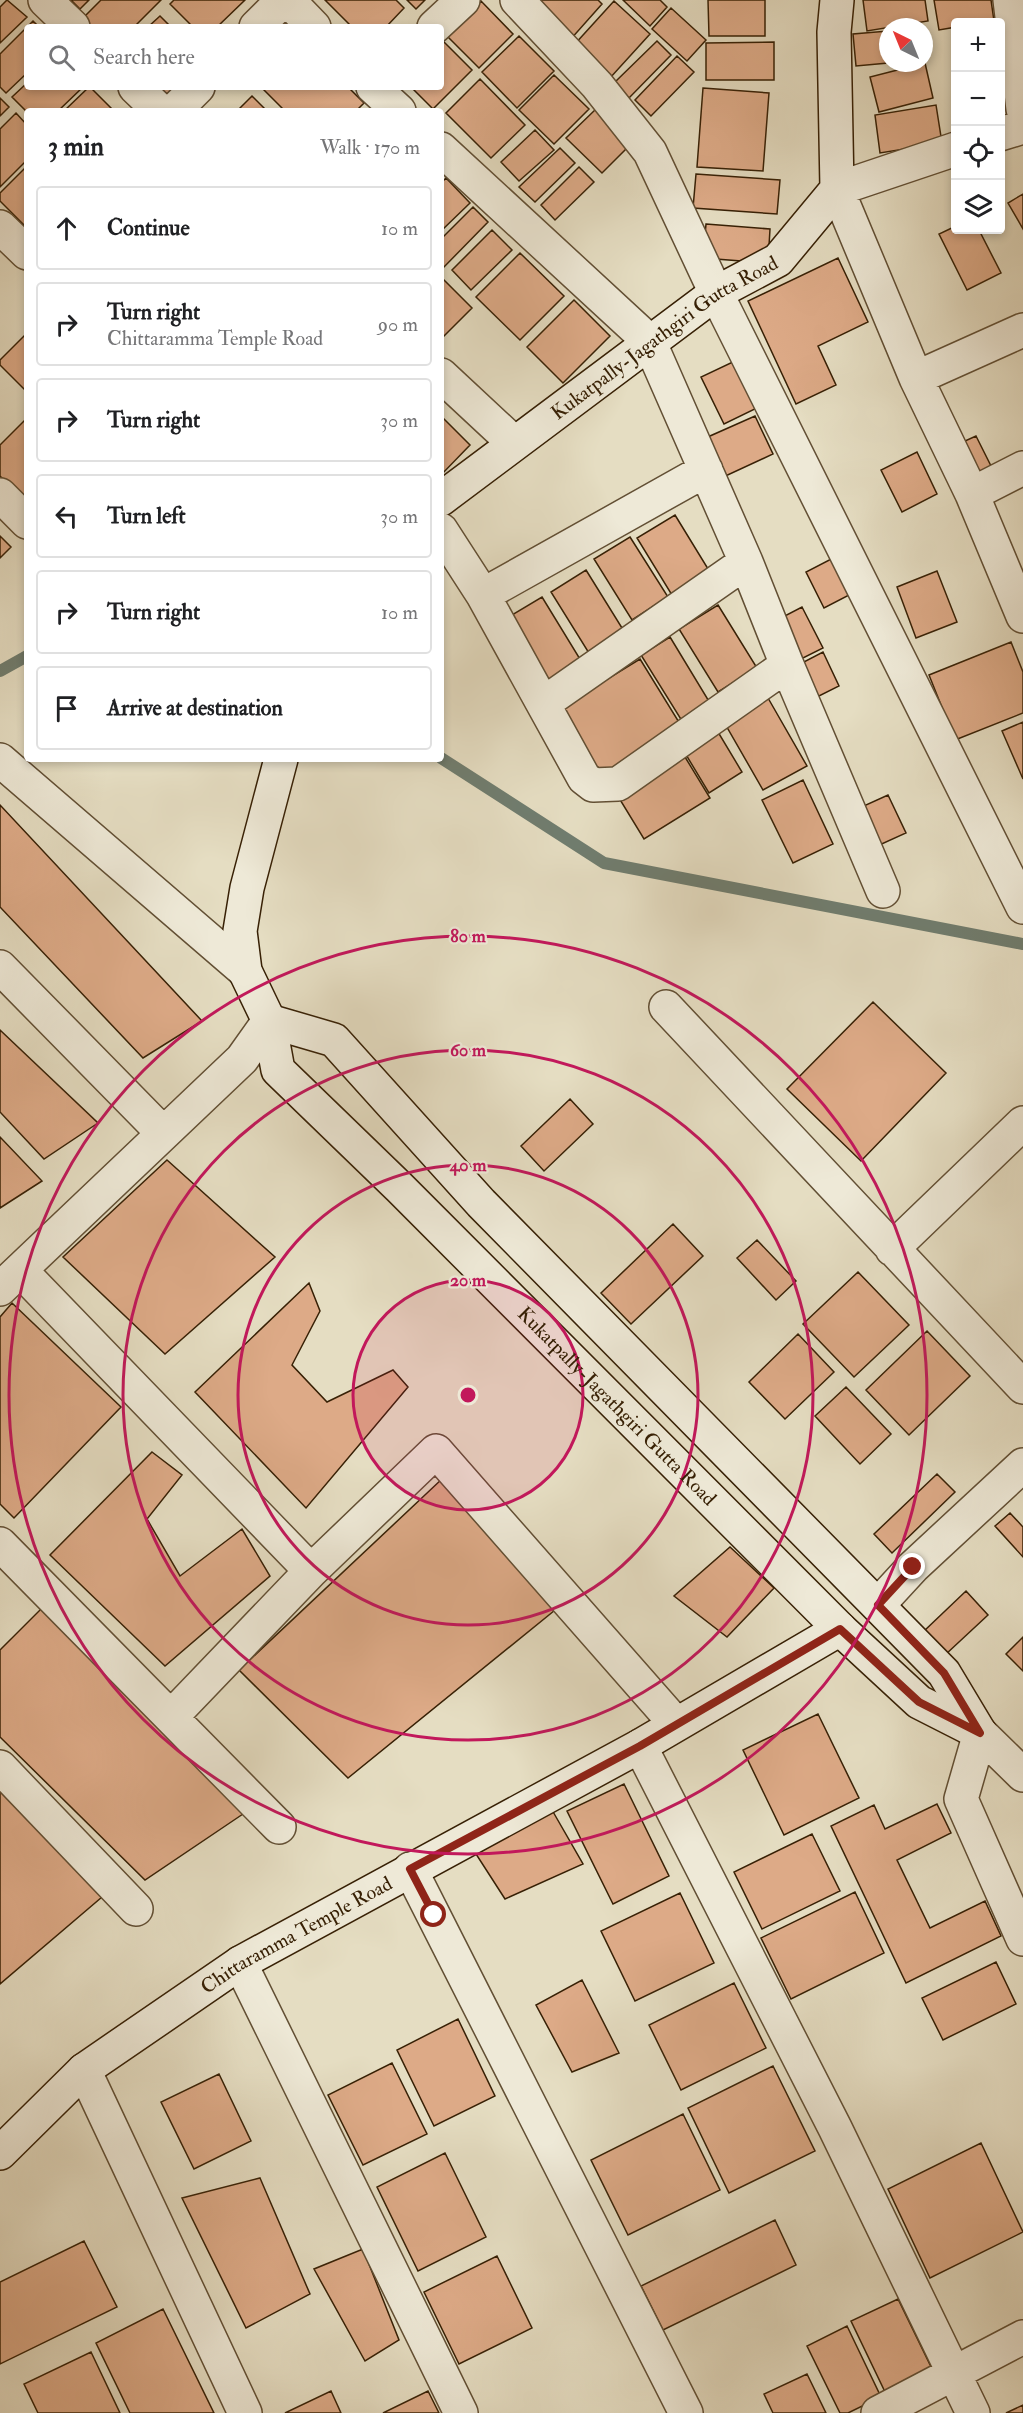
<!DOCTYPE html>
<html lang="en">
<head>
<meta charset="utf-8">
<style>
  :root { --surface:#fff; --page:#f2f2f2; --text:#202124; --muted:#757577; --line:#e0e0e0 }
  body { margin:0; font-family:"IM FELL Double Pica",serif; background:var(--page); color:var(--text) }
  .controls { position:absolute; right:18px; top:18px; display:grid; overflow:hidden; border-radius:6px; box-shadow:0 3px 9px #0003 }
  .controls button { width:54px; height:54px; display:grid; place-items:center; padding:0; border:0; border-bottom:2px solid var(--line); background:var(--surface); color:var(--text); font:30px sans-serif }
  .compass { position:absolute; left:879px; top:18px; width:54px; height:54px; border-radius:50%; background:var(--surface); box-shadow:0 3px 9px #0003; rotate:317deg }
  .stop { position:absolute; width:18px; height:18px; margin:-14px; border:4px solid #8f2418; border-radius:50%; background:#fff }
  .stop.end { background:#8f2418; border-color:#fff; box-shadow:0 2px 6px #0008 }
  .list { margin:0; padding:0; list-style:none }
  h2 { display:flex; justify-content:space-between; align-items:center; height:78px; margin:0; padding:0 24px; font-size:26px }
  h2 small { font-size:20px; font-weight:400; color:var(--muted) }
  .list li { display:grid; grid-template-columns:39px 1fr auto; gap:18px; align-items:center; box-sizing:border-box; height:84px; margin:0 12px 12px; padding:0 12px; border:2px solid var(--line); border-radius:6px }
  .list b { display:block; font-size:22px; white-space:nowrap }
  .list p { margin:0; font-size:20px; white-space:nowrap; color:var(--muted) }
  .list em { font-size:20px; font-style:normal; color:var(--muted) }
  .icon { flex:none; width:33px; height:33px; fill:none; stroke:currentColor; stroke-width:2; stroke-linecap:round; stroke-linejoin:round }
  .map { position:relative; flex:none; width:1023px; height:2413px; overflow:hidden }
  .search { position:absolute; background:var(--surface); box-shadow:0 3px 9px #0003; left:24px; top:24px; width:420px; height:66px; display:flex; align-items:center; gap:15px; box-sizing:border-box; padding:0 21px; border-radius:6px; color:var(--muted); font-size:22px }
  .panel { position:absolute; background:var(--surface); box-shadow:0 3px 9px #0003; left:24px; top:108px; width:420px; height:654px; border-radius:6px }
  .map>svg:first-child { display:block }
  .lines { fill:none; stroke-linecap:round; stroke-linejoin:round }
  .stream { stroke:#707d6f; stroke-width:12 }
  .building { fill:#ddaa87; stroke:#372005; stroke-width:1.5 }
  .street-casing { stroke:#624f34; stroke-width:36 }
  .secondary-casing { stroke:#372005; stroke-width:36 }
  .street { stroke:#eee9d7; stroke-width:33 }
  .secondary { stroke:#eee9d7; stroke-width:33 }
  .route { stroke:#8f2418; stroke-width:8 }
  .ring { fill:none; stroke:#c2185b; stroke-width:3 }
  .labels { text-anchor:middle; stroke-width:4.5; stroke-linejoin:round; paint-order:stroke }
  .street-label { font-size:20px; fill:#372005; stroke:#eee9d7 }
  .centre { fill:#c2185b; stroke:#eee9d7; stroke-width:3 }
  .ring-label { font-size:18px; text-anchor:middle; font-weight:bold; fill:#c2185b; stroke:#eee9d7; stroke-width:4.5; stroke-linejoin:round; paint-order:stroke }
</style>
</head>
<body>
<div class="map">
<svg width="1023" height="2413" viewBox="0 0 1023 2413">
  <rect width="100%" height="100%" fill="#e5ddc2"/>
  <filter id="stains"><feTurbulence type="fractalNoise" baseFrequency=".00333" numOctaves="4"/><feColorMatrix values="0 0 0 0 .2 0 0 0 0 .09 0 0 0 0 .02 0 0 0 .5 -.17"/></filter>
  <radialGradient id="worn" r=".72"><stop offset=".6" stop-color="#630" stop-opacity="0"/><stop offset="1" stop-color="#630" stop-opacity=".3"/></radialGradient>
  <g class="lines">
    <path class="stream" d="M0,671L27,656
      M441,758L604,863L1023,944"/>
  </g>
  <path class="building" d="M7,0L27,17L0,43V7Z
    M71,0H89L80,9Z
    M101,0H161L134,27H91L83,18Z
    M174,0H245L217,27H193L170,4Z
    M325,0H396L404,8L386,27H352Z
    M407,0H425L416,9Z
    M527,0H598L602,4L570,40Z
    M623,0H660L667,7L650,26Z
    M708,0H765V36H709Z
    M863,0H925L928,21L867,31Z
    M934,0H991L994,21L956,22V27L939,30Z
    M481,1L513,34L479,68L447,36Z
    M614,1L650,34L610,78L574,45Z
    M671,8L706,40L687,61L652,29Z
    M160,16L171,27H148Z
    M33,21L39,27H27V73L6,93L0,87V54Z
    M888,31V63L856,66L853,34Z
    M519,36L554,71L517,108L482,72Z
    M657,41L671,55L629,98L614,83Z
    M444,42L472,70L433,109L411,87H441V45Z
    M774,42V80H706V43Z
    M677,56L694,72L651,116L635,100Z
    M925,63L933,98L879,112L870,77Z
    M554,75L589,109L554,144L519,110Z
    M480,79L525,125L491,158L446,113Z
    M27,83V87H83L58,111L27,112L12,97Z
    M89,87H90L114,111H64Z
    M151,87H180L165,101Z
    M261,87H348L364,103L356,111H285Z
    M703,88L769,93L763,171L697,167Z
    M252,96L267,111H237Z
    M0,98L9,107L0,116Z
    M936,105L942,143L880,153L875,115Z
    M596,109L631,144L602,173L566,138Z
    M16,113L27,125V160L0,187V129Z
    M535,130L554,150L519,181L501,162Z
    M560,148L575,163L535,202L519,187Z
    M27,166V228L0,201V193Z
    M579,167L594,182L555,220L541,205Z
    M696,174L780,180L777,214L693,208Z
    M446,178L470,203L441,231V183Z
    M1023,194V229L1008,203Z
    M473,207L488,222L444,267L441,264V239Z
    M706,224L770,229L768,263L703,258Z
    M956,226V230H979L1001,273L967,290L939,234Z
    M492,230L512,250L471,290L452,270Z
    M520,253L564,296L520,340L476,297Z
    M838,258L868,322L818,346L836,385L796,404L748,301Z
    M441,277L472,308L441,339Z
    M574,300L610,336L563,383L527,347Z
    M27,333V392L0,365V360Z
    M737,360L759,407L724,424L701,377Z
    M441,416L470,445L441,475Z
    M755,416L773,454L719,479L701,440Z
    M27,418V493L22,498L0,476V445Z
    M976,436L995,474L975,484L956,445Z
    M917,452L937,494L902,512L881,470Z
    M675,515L713,577L675,600L637,538Z
    M0,536L11,547L0,558Z
    M630,537L668,597L632,620L594,559Z
    M837,556L855,592L824,608L806,572Z
    M586,570L627,636L592,658L551,592Z
    M937,571L957,622L916,638L897,587Z
    M542,597L583,664L549,686L507,618Z
    M718,605L757,668L718,692L679,629Z
    M802,607L823,648L795,662L775,621Z
    M670,637L710,703L682,721L641,655Z
    M1011,642L1023,672V713L955,740L929,675Z
    M823,652L839,686L815,698L798,665Z
    M640,659L685,732L601,785L555,711Z
    M768,698L807,766L763,790L724,722Z
    M712,722L742,772L709,793L679,743Z
    M1023,722V779L1002,731Z
    M685,757L710,798L644,839L619,798Z
    M803,780L833,844L793,863L762,800Z
    M888,795L906,833L875,847L857,809Z
    M0,805L202,1021L143,1058L0,907Z
    M873,1002L946,1073L861,1161L787,1089Z
    M0,1030L98,1123L44,1159L0,1112Z
    M570,1099L593,1124L544,1171L521,1146Z
    M0,1137L42,1181L0,1208Z
    M167,1160L275,1257L165,1354L63,1257Z
    M673,1224L703,1256L631,1324L601,1293Z
    M757,1240L796,1281L776,1300L737,1258Z
    M858,1272L909,1325L854,1377L803,1324Z
    M309,1283L320,1311L292,1365L327,1402L393,1370L408,1387L306,1508L195,1392Z
    M12,1303L121,1407L14,1518L0,1504V1317Z
    M927,1331L970,1376L909,1435L866,1390Z
    M798,1334L834,1372L785,1419L749,1382Z
    M846,1387L891,1434L860,1464L815,1416Z
    M152,1452L182,1475L147,1519L180,1576L242,1529L270,1576L165,1666L50,1555Z
    M937,1474L955,1492L892,1553L874,1534Z
    M443,1478L560,1606L348,1778L239,1670Z
    M1010,1513L1023,1527V1557L995,1526Z
    M730,1547L774,1588L727,1637L674,1596Z
    M966,1591L988,1615L945,1655L923,1632Z
    M44,1606L243,1814L145,1880L0,1737V1650Z
    M1023,1637V1671L1006,1654Z
    M818,1714L859,1798L784,1835L743,1750Z
    M624,1784L669,1876L613,1904L567,1811Z
    M0,1789L102,1897L0,1984Z
    M937,1804L951,1833L897,1860L930,1928L985,1901L1001,1936L906,1983L831,1826L874,1805L885,1829Z
    M552,1810L583,1864L505,1899L476,1854Z
    M812,1834L840,1891L762,1929L734,1872Z
    M855,1892L884,1953L791,1999L761,1938Z
    M680,1893L714,1963L635,2001L601,1931Z
    M996,1962L1016,2004L943,2040L922,1998Z
    M582,1980L619,2053L572,2072L536,2005Z
    M734,1983L766,2048L681,2090L649,2025Z
    M458,2019L495,2096L434,2126L397,2050Z
    M392,2063L427,2134L363,2165L328,2095Z
    M773,2066L815,2151L729,2193L688,2108Z
    M219,2074L251,2141L194,2169L161,2102Z
    M683,2114L720,2190L628,2235L591,2160Z
    M981,2143L1023,2232L930,2278L888,2189Z
    M445,2153L486,2237L418,2271L377,2187Z
    M260,2178L310,2294L246,2328L182,2198Z
    M775,2220L796,2265L663,2330L641,2286Z
    M84,2241L117,2307L0,2364V2282Z
    M363,2249L399,2340L365,2361L314,2269Z
    M497,2256L532,2328L459,2364L424,2292Z
    M898,2299L934,2373L887,2396L851,2321Z
    M163,2309L214,2413H130L96,2343Z
    M847,2326L881,2397L848,2413H840L807,2346Z
    M91,2352L120,2413H38L24,2384Z
    M807,2374L826,2413H773L764,2394Z
    M331,2391L341,2413H285Z
    M428,2391L439,2413H383Z
    M1023,2405V2413H1006Z"/>
  <g class="lines">
    <defs>
      <path id="street" d="M45,0L73,27
        M288,0L314,27
        M517,0L597,85L650,152L716,293L1023,907
        M1010,0L1023,109
        M256,27L283,0
        M434,27L463,0
        M135,87L160,111
        M373,87L399,111
        M174,111L198,87
        M1000,134L1023,127
        M441,149L649,341L746,562L787,665L883,891
        M956,149L837,189L916,378L972,494L1023,616
        M0,227L27,253
        M441,375L514,443
        M916,378L1023,330
        M972,494L1023,468
        M0,495L27,522
        M441,530L483,595L584,778L593,785L618,784L787,665
        M483,595L706,470
        M544,703L746,562
        M0,760L245,971
        M0,967L163,1133
        M666,1007L1023,1387
        M892,1249L1023,1123
        M21,1271L311,1571
        M0,1289L242,1059L269,1021
        M0,1544L279,1827
        M878,1605L913,1567L1023,1465
        M172,1716L311,1571L436,1451L676,1724
        M640,1746L835,2128L973,2413
        M0,1767L136,1909
        M1023,1775L980,1733L961,1799L1023,1939
        M410,1869L686,2413
        M240,1963L461,2413
        M84,2070L245,2413
        M878,2413L1023,2337"/>
      <g id="secondary">
        <path id="s1" d="M441,499L716,293L778,260L837,189L834,32L837,0"/>
        <path id="s2" d="M281,759L247,888L240,931L245,971L269,1021L278,1070L400,1188L840,1629L919,1702L980,1733"/>
        <path d="M269,1021L334,1040L481,1203L944,1673L980,1733"/>
        <path id="s3" d="M0,2153L84,2070L240,1963L640,1746L840,1629"/>
      </g>
    </defs>
    <use href="#street" class="street-casing"/>
    <use href="#secondary" class="secondary-casing"/>
    <use href="#street" class="street"/>
    <use href="#secondary" class="secondary"/>
  </g>
  <g class="lines">
    <path class="route" d="M434,1915L410,1869L640,1746L840,1629L919,1702L980,1733L944,1673L878,1605L913,1567"/>
  </g>
  <circle cx="468" cy="1395" r="115" fill="#c2185b" fill-opacity=".12"/>
  <g class="ring">
    <circle cx="468" cy="1395" r="115"/>
    <circle cx="468" cy="1395" r="230"/>
    <circle cx="468" cy="1395" r="345"/>
    <circle cx="468" cy="1395" r="459"/>
  </g>
  <g class="labels">
    <g class="street-label">
      <text dy="7" stroke="none"><textPath href="#s1" startOffset="276">Kukatpally-Jagathgiri Gutta Road</textPath></text>
      <text dy="7" stroke="none"><textPath href="#s2" startOffset="800">Kukatpally-Jagathgiri Gutta Road</textPath></text>
      <text dy="7" stroke="none"><textPath href="#s3" startOffset="370">Chittaramma Temple Road</textPath></text>
    </g>
  </g>
  <circle cx="468" cy="1395" r="9" class="centre"/>
  <g class="ring-label">
    <text x="468" y="942">80 m</text>
    <text x="468" y="1056">60 m</text>
    <text x="468" y="1171">40 m</text>
    <text x="468" y="1286">20 m</text>
  </g>
  <rect width="100%" height="100%" filter="url(#stains)"/>
  <rect width="100%" height="100%" fill="url(#worn)"/>
</svg>
<div class="controls">
<button>+</button>
<button>−</button>
<button><svg class="icon" aria-label="locate" viewBox="0 0 24 24"><circle cx="12" cy="12" r="6"/><path d="M12 2v4M12 18v4M2 12h4M18 12h4"/></svg></button>
<button><svg class="icon" aria-label="layers" viewBox="0 0 24 24"><path d="M12 4l9 5-9 5-9-5zM3 14l9 5 9-5"/></svg></button>
</div>
<svg class="compass" viewBox="-18 -18 36 36"><path d="M0-13l5 13h-10z" fill="#e53935"/><path d="M0 13l5-13h-10z" fill="#757577"/></svg>
<div class="stop" style="left:434px;top:1915px"></div>
<div class="stop end" style="left:913px;top:1567px"></div>
<div class="search"><svg class="icon" aria-label="search" viewBox="0 0 24 24"><circle cx="10" cy="10" r="6"/><path d="M15 15l6 6"/></svg>Search here</div>
<section class="panel">
<h2>3 min<small>Walk · 170 m</small></h2>
<ul class="list">
<li><svg class="icon" aria-label="ahead" viewBox="0 0 24 24"><path d="M12 20V5M6 11l6-6 6 6"/></svg><div><b>Continue</b></div><em>10 m</em></li>
<li><svg class="icon" aria-label="right" viewBox="0 0 24 24"><path d="M7 20v-9h11M14 6l5 5-5 5"/></svg><div><b>Turn right</b><p>Chittaramma Temple Road</p></div><em>90 m</em></li>
<li><svg class="icon" aria-label="right" viewBox="0 0 24 24"><path d="M7 20v-9h11M14 6l5 5-5 5"/></svg><div><b>Turn right</b></div><em>30 m</em></li>
<li><svg class="icon" aria-label="left" viewBox="0 0 24 24"><path d="M17 20v-9H6M10 6l-5 5 5 5"/></svg><div><b>Turn left</b></div><em>30 m</em></li>
<li><svg class="icon" aria-label="right" viewBox="0 0 24 24"><path d="M7 20v-9h11M14 6l5 5-5 5"/></svg><div><b>Turn right</b></div><em>10 m</em></li>
<li><svg class="icon" aria-label="arrive" viewBox="0 0 24 24"><path d="M6 21V4h12l-3 4 3 4H6"/></svg><div><b>Arrive at destination</b></div></li>
</ul>
</section>
</div>
</body>
</html>
